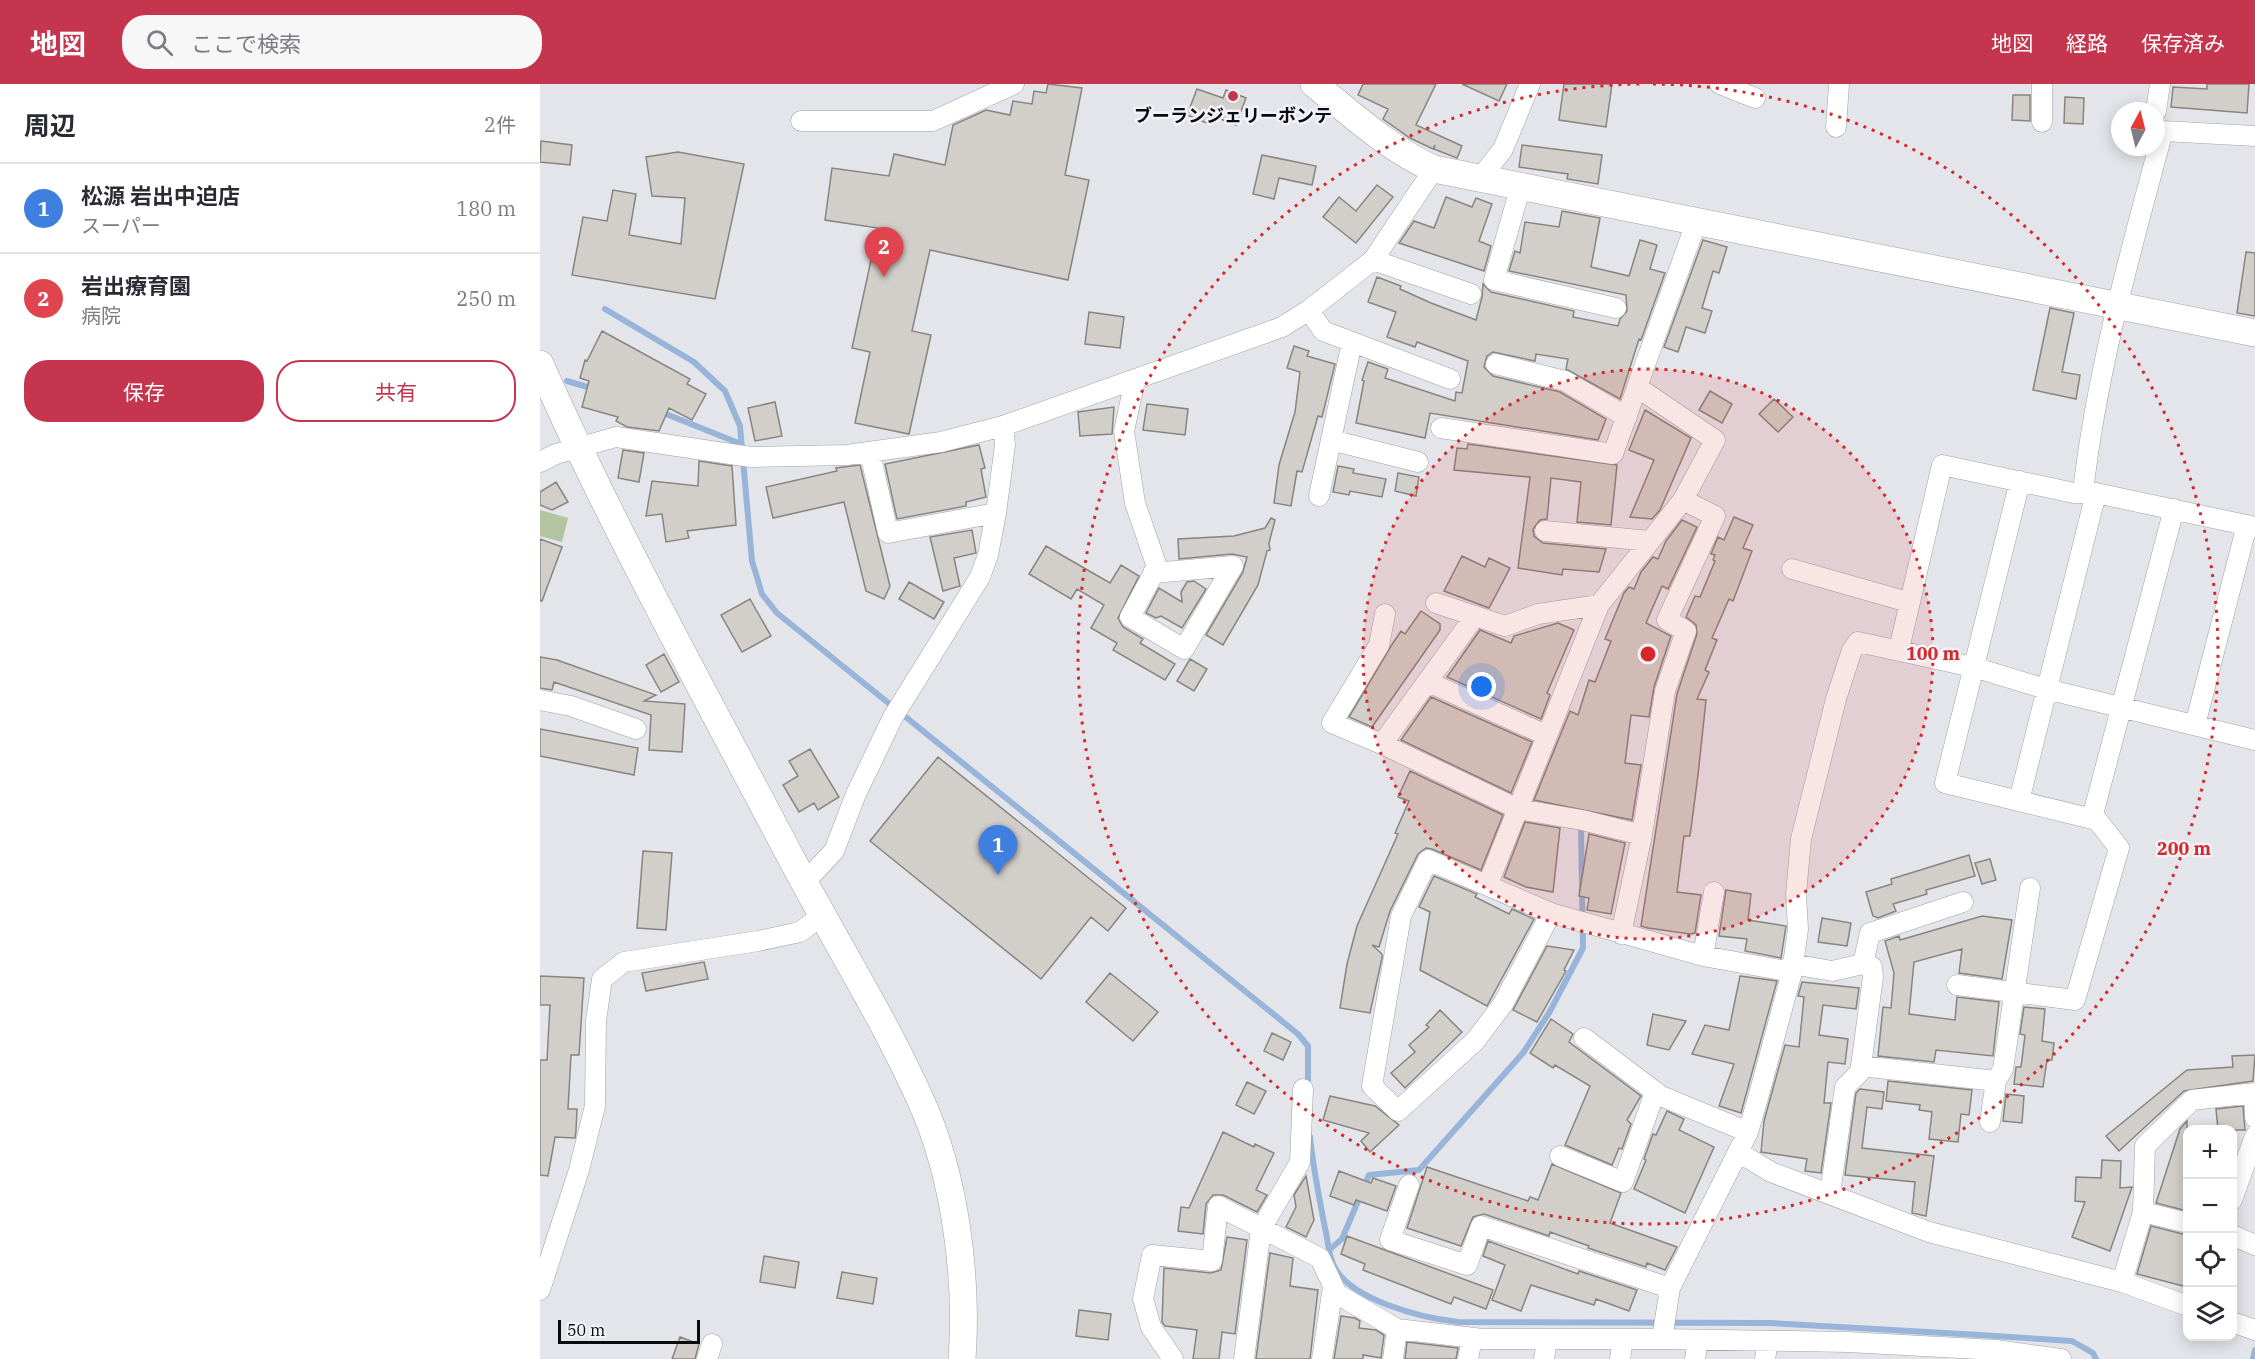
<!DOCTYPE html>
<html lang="ja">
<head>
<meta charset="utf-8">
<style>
  :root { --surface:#fff; --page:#f7f7f7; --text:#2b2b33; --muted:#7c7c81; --line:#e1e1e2; --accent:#c5354d }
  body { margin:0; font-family:"IBM Plex Serif","Noto Sans JP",serif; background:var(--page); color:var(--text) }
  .controls { position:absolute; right:18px; bottom:18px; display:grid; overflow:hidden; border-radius:12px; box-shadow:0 3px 15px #0003 }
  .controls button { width:54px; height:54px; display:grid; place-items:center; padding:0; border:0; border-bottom:2px solid var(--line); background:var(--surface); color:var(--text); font:30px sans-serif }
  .compass { position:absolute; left:1571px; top:18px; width:54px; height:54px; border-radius:50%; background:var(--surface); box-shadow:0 3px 15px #0003; rotate:7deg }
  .scale { position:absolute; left:18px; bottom:15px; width:142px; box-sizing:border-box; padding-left:6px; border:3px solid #0b0b0d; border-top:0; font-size:16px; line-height:21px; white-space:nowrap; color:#0b0b0d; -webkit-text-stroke:4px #f2f2f9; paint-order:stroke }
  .you { position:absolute; left:942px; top:603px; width:21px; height:21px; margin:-15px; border:4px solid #fff; border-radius:50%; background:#1a73e8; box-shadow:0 0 0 9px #1a73e833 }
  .badge { display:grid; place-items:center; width:39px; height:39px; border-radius:50%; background:var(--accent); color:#fff; font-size:20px; font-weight:700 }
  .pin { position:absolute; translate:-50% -50px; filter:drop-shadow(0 2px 3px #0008) }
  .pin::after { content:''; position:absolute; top:32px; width:21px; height:18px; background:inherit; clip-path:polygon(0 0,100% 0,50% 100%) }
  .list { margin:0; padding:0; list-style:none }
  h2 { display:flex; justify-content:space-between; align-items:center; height:78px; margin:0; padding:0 24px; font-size:26px }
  h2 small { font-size:20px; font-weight:400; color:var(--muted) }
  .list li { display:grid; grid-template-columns:39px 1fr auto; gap:18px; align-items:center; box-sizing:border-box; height:90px; padding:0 24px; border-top:2px solid var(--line) }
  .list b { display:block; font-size:22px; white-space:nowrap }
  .list p { margin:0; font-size:20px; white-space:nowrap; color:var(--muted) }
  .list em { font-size:20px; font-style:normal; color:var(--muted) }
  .actions { display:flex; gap:12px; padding:18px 24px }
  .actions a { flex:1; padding:14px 0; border:2px solid var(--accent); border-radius:24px; text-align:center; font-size:21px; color:var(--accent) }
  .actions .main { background:var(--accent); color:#fff }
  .icon { flex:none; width:33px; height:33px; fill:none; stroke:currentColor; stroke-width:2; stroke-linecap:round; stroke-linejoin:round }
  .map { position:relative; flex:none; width:1715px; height:1275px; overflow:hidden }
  header { display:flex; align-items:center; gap:36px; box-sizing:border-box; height:84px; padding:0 30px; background:var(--accent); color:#fff }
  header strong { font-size:28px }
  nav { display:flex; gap:33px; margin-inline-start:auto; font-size:21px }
  .search { width:420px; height:54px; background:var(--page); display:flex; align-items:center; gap:15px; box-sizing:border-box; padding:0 21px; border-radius:24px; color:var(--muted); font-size:22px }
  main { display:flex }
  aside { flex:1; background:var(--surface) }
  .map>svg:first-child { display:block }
  .green { fill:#b3c4a1 }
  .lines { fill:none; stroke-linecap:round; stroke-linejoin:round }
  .stream { stroke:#98b4d8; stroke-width:6 }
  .building { fill:#d2cec9; stroke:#88847f; stroke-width:1.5 }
  .street-casing { stroke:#a0a1a7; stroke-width:21 }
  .secondary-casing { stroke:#a0a1a7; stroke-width:28 }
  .street { stroke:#fff; stroke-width:20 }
  .secondary { stroke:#fff; stroke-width:27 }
  .ring { fill:none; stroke:#d62828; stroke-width:3; stroke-dasharray:3 6 }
  .poi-dot { fill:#c5354d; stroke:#f2f2f9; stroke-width:2 }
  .labels { text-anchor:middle; stroke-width:5; stroke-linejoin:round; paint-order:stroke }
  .poi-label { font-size:18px; font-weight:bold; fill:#0b0b0d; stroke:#f2f2f9 }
  .centre { fill:#d62828; stroke:#f2f2f9; stroke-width:3 }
  .ring-label { font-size:18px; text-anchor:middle; font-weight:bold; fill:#d62828; stroke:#f2f2f9; stroke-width:5; stroke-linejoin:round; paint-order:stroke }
</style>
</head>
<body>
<header>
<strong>地図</strong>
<div class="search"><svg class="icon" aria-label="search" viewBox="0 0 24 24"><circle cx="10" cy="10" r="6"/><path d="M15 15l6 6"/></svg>ここで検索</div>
<nav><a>地図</a><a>経路</a><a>保存済み</a></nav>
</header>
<main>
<aside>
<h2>周辺<small>2件</small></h2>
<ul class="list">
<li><span class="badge" style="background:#3f7fe0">1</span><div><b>松源 岩出中迫店</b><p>スーパー</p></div><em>180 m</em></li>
<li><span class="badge" style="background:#e0444e">2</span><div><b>岩出療育園</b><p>病院</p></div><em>250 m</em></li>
</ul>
<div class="actions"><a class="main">保存</a><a>共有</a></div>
</aside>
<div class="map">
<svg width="1715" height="1275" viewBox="0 0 1715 1275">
  <rect width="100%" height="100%" fill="#e4e5eb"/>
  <path class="green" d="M0,426L28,434L22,458L0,452Z"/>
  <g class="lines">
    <path class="stream" d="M65,225L154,278L185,307L200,342L212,477L222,510L237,529L758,950L768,962V1004
      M27,297L54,305
      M121,328L201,360
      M770,1053C773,1083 779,1113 785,1144C788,1155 788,1169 793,1180C808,1216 883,1234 918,1238L1230,1239L1440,1251L1532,1257L1553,1269L1556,1275
      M790,1165L802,1155L829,1091L879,1086L983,969L1009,929L1043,864L1041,744
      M1713,1275L1715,1266"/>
  </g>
  <path class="building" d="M508,0L542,4L525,91L549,96L528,196L390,166L372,247L391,251L369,350L315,339L330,268L312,264L338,144L285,136L292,84L349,92L354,70L405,81L413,41L446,26L470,31L473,17L492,20L494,7L506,9Z
    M823,0H896L876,41L922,62L917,74L894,65L895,61L893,65L870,54L843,35L848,25L818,11Z
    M922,0H967L959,17Z
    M1024,0H1072L1066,43L1019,36Z
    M1667,0H1709L1707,29L1631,23L1633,3L1667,5Z
    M657,5L683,14L686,6L706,14L696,41L670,31L667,39L647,31Z
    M1473,11H1490V37L1472,36Z
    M1525,13L1544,14L1543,40L1524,39Z
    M1,57L32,61L30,81L0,78Z
    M982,61L1062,71L1058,100L1027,95L1028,90L979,83Z
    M138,68L204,80L175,215L32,191L43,133L67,137L73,106L96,110L89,151L141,160L145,114L112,112L106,73Z
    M722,71L776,82L772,101L739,94L734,115L713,110Z
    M837,101L853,113L816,159L783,133L799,113L816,127Z
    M906,113L932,123L936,114L952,120L939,157L951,162L944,187L859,159L874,137L894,144Z
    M1022,127L1060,134L1051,183L1089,192L1100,156L1117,161L1110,185L1125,189L1101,256L1099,255L1080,315L1026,285L1028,275L996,270L995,277L953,268L947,272L944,283L953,292L1020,308L1066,335L1058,356L890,329L885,354L816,339L824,297L822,296L828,278L848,285L845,294L915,317L916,308L922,309L928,277L877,258L875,263L847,253L856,228L828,218L837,193L861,202L860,205L891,219L936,236L942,213L943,200L951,208L1034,227L1033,233L1078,242L1080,235L1087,227L1086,211L969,187L975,167L980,169L985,138L1019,143Z
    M1163,156L1187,163L1179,189L1173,187L1162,224L1172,227L1165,249L1146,243L1138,268L1124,263Z
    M1706,168L1715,169V232L1697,229Z
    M1510,224L1534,229L1522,288L1540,291L1536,315L1493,306Z
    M549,228L584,233L580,264L545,260Z
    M62,247L150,295L147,300L166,310L152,336L129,324L119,347L87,343L76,337L78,333L42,323L49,297L40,294L45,276L47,277Z
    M754,262L769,267L767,272L795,280L782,333L778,332L762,388L757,387L751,422L734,419L739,381L755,328L760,288L747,284Z
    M1170,307L1192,320L1182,339L1159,326Z
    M1234,315L1253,333L1238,348L1219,330Z
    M235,318L242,352L215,357L208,324Z
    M607,320L648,325L645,351L603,346Z
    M574,323L572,350L540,352L538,328Z
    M1105,326L1151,354L1120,426L1112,435L1090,433L1114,376L1089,366Z
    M928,360L1077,381L1071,441L1037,438L1041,398L1011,394L1007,435L1000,436L993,445L994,452L1003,459L1066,465L1059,488L1023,485L1022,491L978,484L990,393L914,386L917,364L927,365Z
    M439,361L445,384L441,385L446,413L426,418V422L357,435L345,380Z
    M83,366L104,369L99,398L78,394Z
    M159,377L192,382L196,441L147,447L149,454L126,458L122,430L106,432L112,397L158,402Z
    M320,381L350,502L344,515L326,507L304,418L233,434L226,403L297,387L296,384Z
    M798,382L814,385L813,389L846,395L842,413L810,407L809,411L793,408Z
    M858,389L879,393L876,412L855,407Z
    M16,398L28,418L12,426L0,421V408Z
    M1194,433L1213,441L1203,464L1212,467L1193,517L1189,515L1172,554L1177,556L1165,586L1169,588L1157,615L1166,616L1158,691L1150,752H1144L1137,808L1161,811L1155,849L1150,850L1108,844L1101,842L1137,610L1157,550L1156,541L1146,533L1155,512L1160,513L1175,477L1173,476L1175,471L1171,470L1178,453L1184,456Z
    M731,434L735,436L729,459L730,466L727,467L718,501L683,561L666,551L703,488L707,473L692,470L639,475L638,455L694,452L725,444Z
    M1142,436L1157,443L1128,505L1122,502L1106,539L1131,552L1114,603L1109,633L1091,631L1085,679L1101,681L1092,736L994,716L1030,627L1038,631L1049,596L1055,598L1071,557L1065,555L1084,509L1089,503L1094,505L1101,488L1113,473L1118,475L1126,457Z
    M432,446L436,469L414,474L420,502L403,507L390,453Z
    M0,455L22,463L2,517H0Z
    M506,462L570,499L581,481L599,492L578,534L583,543L603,555L600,559L635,580L625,596L573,566L577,559L551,544L564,521L537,505L531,515L489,490Z
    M922,472L945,483L949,474L970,484L949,524L904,507Z
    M654,497L666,505L642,544L621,532L616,534L606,529L619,504L642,518L641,508L647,498Z
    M369,498L404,518L394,535L359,515Z
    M210,515L231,552L202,568L181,531Z
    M881,527L900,540V546L832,643L809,633L851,562L861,547L865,550Z
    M1018,539L1034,546L1007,609L1010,611L1001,635L907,593L940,546L971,559L974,552Z
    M124,570L139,598L121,608L106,581Z
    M0,573L17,576L116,611L104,617L145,620L142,668L109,666L111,631L14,598L12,606L0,604Z
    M650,575L667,585L654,607L637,597Z
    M891,613L992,658L971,709L861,656Z
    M0,645L98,664L94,691L0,672Z
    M270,665L299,713L278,726L274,719L259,728L243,701L258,692L249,677Z
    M398,673L586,824L568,847L551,833L501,895L330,757Z
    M870,687L963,731L941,786L892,765L886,764L878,770L850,827L839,863L832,861L842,870V874L830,929L800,924L807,880L817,842L858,750L855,749L869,717L858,713Z
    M985,738L1020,744L1013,808L986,803L964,793Z
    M1049,750L1085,759L1071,830L1047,826L1049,814L1039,812Z
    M103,767L132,769L126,846L97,844Z
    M1429,771L1435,792L1386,806L1387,810L1353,820L1356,827L1338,834L1333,832L1326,808L1352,800L1351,795Z
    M1450,775L1456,796L1442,800L1435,779Z
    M894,792L937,810L935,813L969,830L972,825L994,835L947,922L880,886L890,828L879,823Z
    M1186,806L1211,810L1208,836L1246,842L1241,874L1205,867L1207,855L1179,852Z
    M1442,832L1472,836L1462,895L1419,889L1422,865L1374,878L1369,930L1415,936L1417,913L1459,918L1453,972L1396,966L1394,978L1338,972L1343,923L1351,924L1354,889L1345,857L1359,852L1360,856Z
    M1282,834L1311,839L1307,862L1278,858Z
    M1007,862L1034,866L1024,886L1026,887L997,938L973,926Z
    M164,878L168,895L106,907L102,889Z
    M570,889L618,928L593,957L546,918Z
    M0,892L44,894L39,971H31L28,1025H37L36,1047L35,1054L15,1053L8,1092L0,1091V976H7L10,921H0Z
    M1200,892L1237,897L1201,1029L1179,1022L1194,980L1152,970L1165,941L1189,946Z
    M1262,898L1319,904L1316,925L1283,921L1279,951L1308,955L1305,980L1288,978L1284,1019H1291L1281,1089L1265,1087L1267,1075L1221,1068L1224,1037L1245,961L1259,963L1264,913L1258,912Z
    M1484,923L1505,925L1502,957L1514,959L1512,976H1507L1503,1003L1474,1000L1476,983H1481L1485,951L1480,950Z
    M900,926L922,948L865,1004L851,989L875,968L869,961L889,943L886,941Z
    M1113,930L1146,937L1129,966L1107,961Z
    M1011,935L1033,950L1029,958L1101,1012L1087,1036L1091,1040L1082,1065L1079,1064L1072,1081L1025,1061L1050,1002L1015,981L1013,984L990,969Z
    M732,949L751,958L743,976L724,967Z
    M1715,971L1713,997L1644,1007L1579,1067L1566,1052L1647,986L1693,983L1692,972Z
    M1348,997L1432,1006L1429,1031L1421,1030L1418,1058L1389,1055L1392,1028L1379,1026L1380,1021L1346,1017Z
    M707,998L726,1007L714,1030L696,1021Z
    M1320,1005L1344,1008L1342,1025L1327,1023L1322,1064L1394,1072L1386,1132L1372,1129L1375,1098L1305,1091L1316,1009Z
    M1466,1010L1484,1012L1482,1039L1463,1037Z
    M790,1012L835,1022L859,1041L830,1068L821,1057L829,1049L783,1036Z
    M1703,1022L1705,1046H1678L1676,1025Z
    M1127,1027L1144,1035L1139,1046L1174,1063L1145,1129L1094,1105L1106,1076L1104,1075L1113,1050L1116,1051Z
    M1647,1037V1127L1616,1119L1640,1045Z
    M683,1048L714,1063L715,1060L734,1069L716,1106L727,1111L717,1128L683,1111H673L666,1120L663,1150L638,1147L641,1123L649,1124Z
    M1562,1076L1581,1077L1580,1104L1592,1103L1570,1167L1532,1153L1545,1118L1535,1117L1536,1093L1561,1094Z
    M1012,1080L1081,1109L1070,1139L1137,1163L1125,1186L1107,1179L1106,1183L1048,1164L1049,1162L1010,1148L1009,1152L944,1130L933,1133L921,1162L867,1144L887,1083L988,1117L990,1113L998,1116Z
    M799,1087L831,1099L833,1094L856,1102L847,1127L816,1116L814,1121L790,1112Z
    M766,1092L774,1136L766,1153L746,1143L756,1123L754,1111Z
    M1611,1142L1647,1151V1203L1597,1190Z
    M807,1152L953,1206L946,1225L914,1213L911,1220L823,1186L825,1180L801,1170Z
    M687,1153L707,1156L695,1250L682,1248L679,1275H653L657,1246L625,1242L622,1238L624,1184L671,1189L681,1186Z
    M948,1157L1038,1190L1039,1187L1097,1206L1089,1227L1056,1215L1054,1221L991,1201L981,1227L952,1216L965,1181L943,1172Z
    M730,1169L753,1174L750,1202L778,1206L770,1275H716Z
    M224,1172L259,1178L255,1204L220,1198Z
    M302,1188L337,1194L333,1220L297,1214Z
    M539,1226L571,1230L568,1256L536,1252Z
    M801,1232L815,1234L820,1237L819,1244L836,1246L844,1251L841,1274L823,1271V1275H794Z
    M140,1253L159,1260L155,1275H132Z
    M867,1258L918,1264L916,1275H865Z"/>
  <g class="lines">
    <defs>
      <path id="street" d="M1180,0L1215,14
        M1616,27L1620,0
        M261,37H393L474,0
        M1502,38V0
        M1296,43L1299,0
        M941,93L963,65L990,0
        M981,101L954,196L1076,224
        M833,176L931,210
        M769,226L783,247L910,295
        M956,280L1025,297L1087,333
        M595,296L584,347L595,419L617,483L590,533L644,565L693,482
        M901,344L1073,370L1097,303
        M791,356L878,378
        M330,369L348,449L456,429L465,361L463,342
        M0,378L16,370L76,353L211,373L307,371L401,358L463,342L742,243L769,226L833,176L894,85
        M1543,408C1557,285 1591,166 1623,47L1715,52
        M779,412L812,258
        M1005,447L1110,457
        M1252,485L1368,518
        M613,489L693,482
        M896,519L965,542L998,530L1059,521
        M845,530L839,561L792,639L842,660L935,532
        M1359,565L1402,381L1534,409H1556L1715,443
        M888,598L1006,651
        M0,616L31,622L96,645
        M1655,641L1707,441
        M842,660L978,725L1042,736L1102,751
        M1479,717L1556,409
        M1552,734L1634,425
        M264,799L294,767L316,710L353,633L440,493L448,471L456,429
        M948,800L1059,521L1143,416L1175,356L1097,303L1156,139
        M1011,829L963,920L935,957L858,1027L832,1002L861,832L888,776L1011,829L1163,872L1252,888
        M1081,850L1102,751L1125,607L1146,547L1127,536L1175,432L1143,416
        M1163,872L1174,808
        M1252,880L1292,887L1323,880L1330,849L1423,818
        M1417,901L1535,916L1579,764L1557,736L1405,699L1480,397
        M1044,954L1121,1012L1208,1048
        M1321,982L1456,997
        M1450,1038L1456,997L1463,985L1490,804
        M1198,1068L1231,1088L1389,1148L1582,1198L1648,1222
        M1020,1072L1083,1098L1115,1008
        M869,1101L850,1156L927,1181L941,1142L1130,1204
        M1290,1110L1305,1003L1319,989L1321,982L1333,893L1332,883L1323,880
        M1692,1116L1715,1052
        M1603,1128L1648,1139
        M1692,1151L1715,1161
        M1582,1198L1603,1128L1605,1062L1652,1016L1715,1009V1034
        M0,1206L39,1086L55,1022L56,937L62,895L84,878L218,857L260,848L281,832
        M1692,1238L1715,1246
        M1122,1255L1308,1258L1456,1266L1521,1275
        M167,1275L172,1260
        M633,1275L611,1243L603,1215L612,1171L672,1177L678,1122L780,1174L797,1210L857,1245L943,1255H1083
        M704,1275L721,1145L760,1078L763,1005
        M782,1275L793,1203
        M853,1275L857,1245
        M928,1275L932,1254
        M1004,1275L1007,1256
        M1080,1275L1083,1255H1122L1130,1204L1208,1048L1218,1014L1252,888L1258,845L1256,810L1261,755L1296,615L1312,566L1318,558L1433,583L1506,605L1715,656
        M1155,1275L1158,1256
        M1225,1275L1228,1257"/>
      <path id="secondary" d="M774,0C813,31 849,65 894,85L1715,249
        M0,280C74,447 164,608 249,770C292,852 343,932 381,1017C415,1092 428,1193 422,1275"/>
    </defs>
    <use href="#street" class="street-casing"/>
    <use href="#secondary" class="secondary-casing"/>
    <use href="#street" class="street"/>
    <use href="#secondary" class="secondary"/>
  </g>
  <circle cx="1108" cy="570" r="285" fill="#d62828" fill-opacity=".12"/>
  <g class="ring">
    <circle cx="1108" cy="570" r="285"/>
    <path d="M1113 0A570 570 0 1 1 1103 0"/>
  </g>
  <circle class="poi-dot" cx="693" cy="12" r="6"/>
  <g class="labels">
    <g class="poi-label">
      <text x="693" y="38">ブーランジェリーボンテ</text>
    </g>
  </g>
  <circle cx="1108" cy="570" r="9" class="centre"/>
  <g class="ring-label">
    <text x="1393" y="576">100 m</text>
    <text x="1644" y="771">200 m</text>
  </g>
</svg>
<div class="controls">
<button>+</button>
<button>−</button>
<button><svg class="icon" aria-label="locate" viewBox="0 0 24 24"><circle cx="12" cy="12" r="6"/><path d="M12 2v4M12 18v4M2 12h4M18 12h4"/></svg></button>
<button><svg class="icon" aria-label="layers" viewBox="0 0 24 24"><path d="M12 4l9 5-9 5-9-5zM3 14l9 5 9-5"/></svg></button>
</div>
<svg class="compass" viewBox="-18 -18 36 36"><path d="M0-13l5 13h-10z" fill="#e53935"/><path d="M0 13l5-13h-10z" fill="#7c7c81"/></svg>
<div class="scale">50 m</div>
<div class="you"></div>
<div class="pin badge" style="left:458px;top:791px;background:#3f7fe0">1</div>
<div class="pin badge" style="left:344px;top:193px;background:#e0444e">2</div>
</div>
</main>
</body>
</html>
